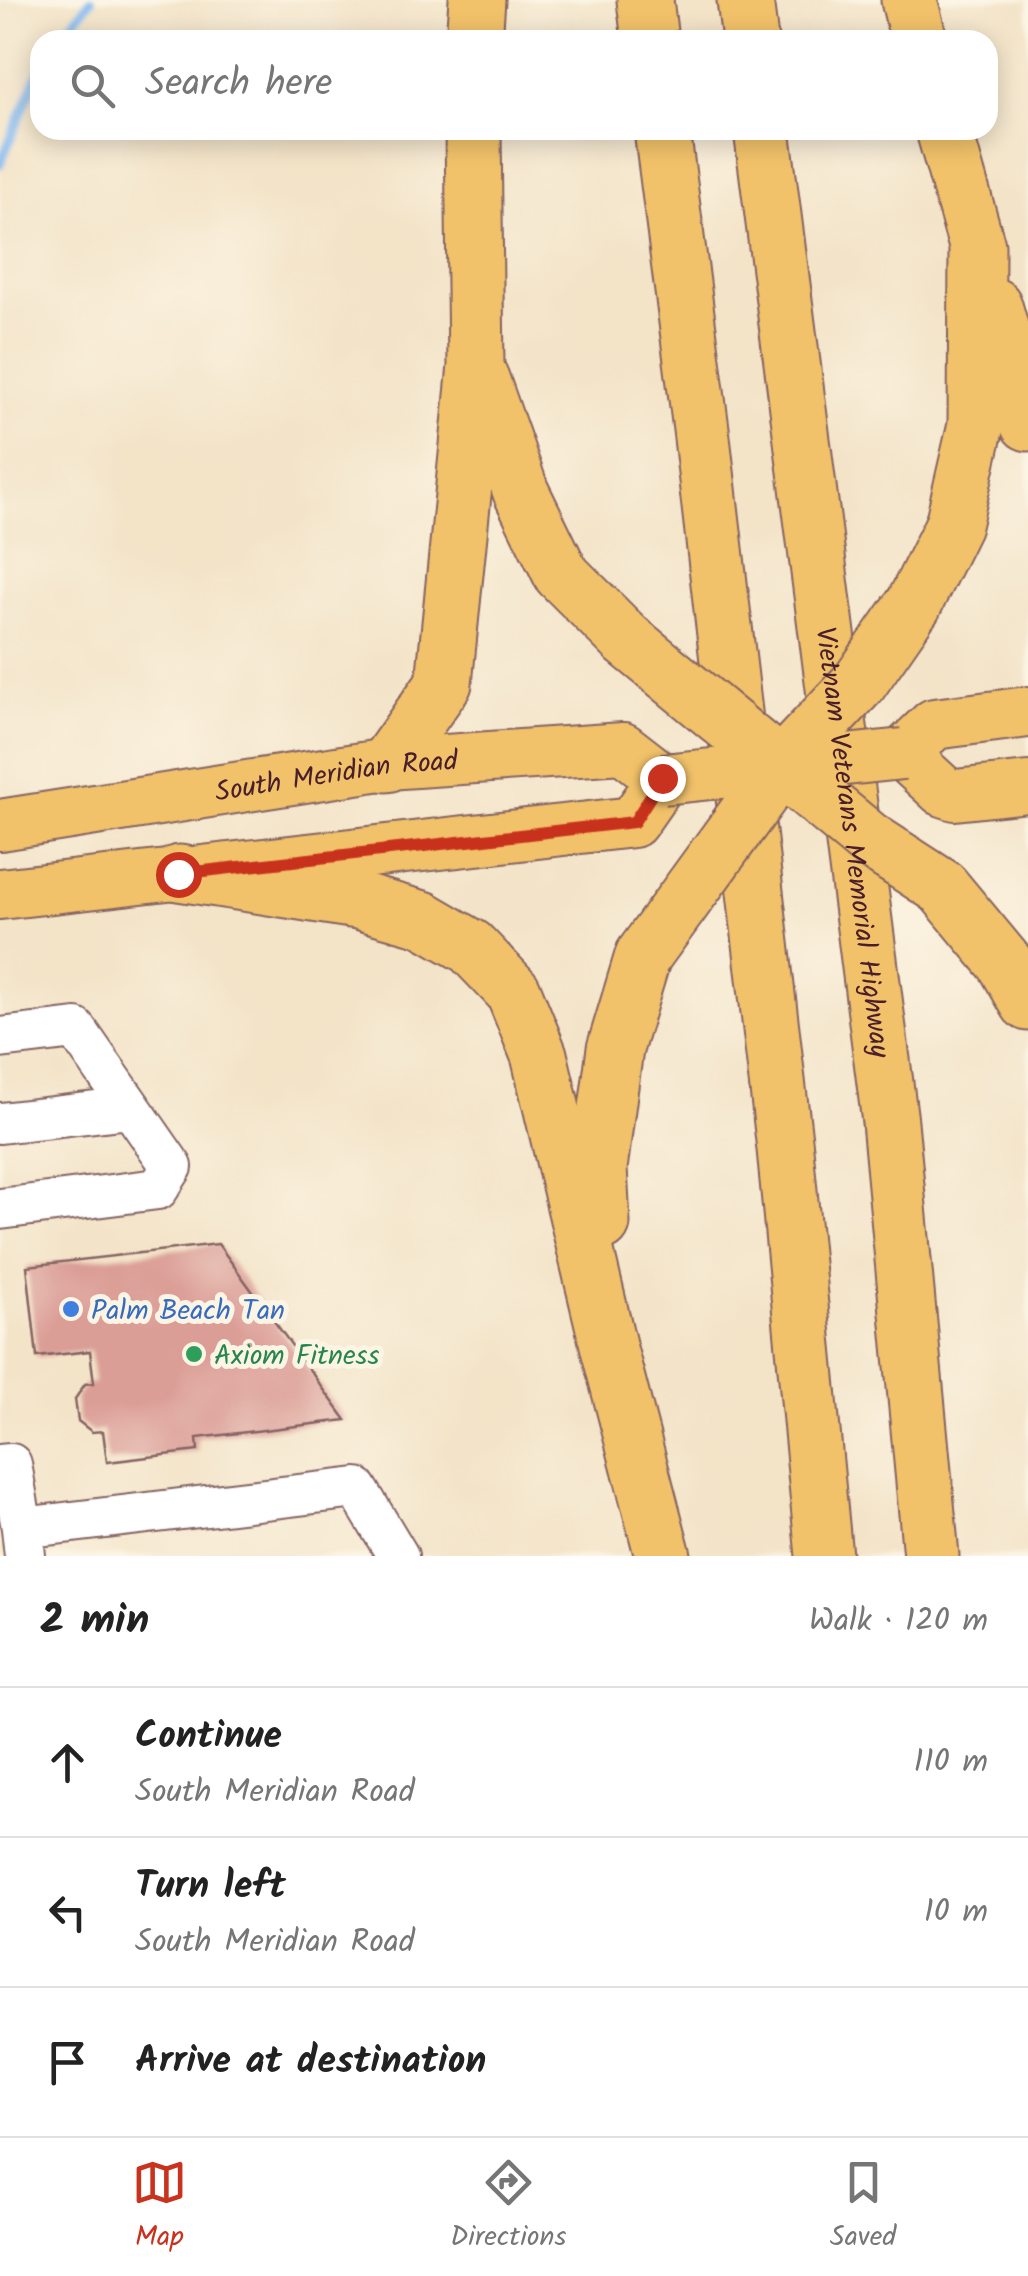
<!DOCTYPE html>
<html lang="en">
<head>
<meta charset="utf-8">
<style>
  :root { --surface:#fff; --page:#f6f6f6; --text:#222; --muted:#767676; --line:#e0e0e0; --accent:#c8321e }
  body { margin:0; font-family:Kalam,sans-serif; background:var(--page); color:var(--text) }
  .stop { position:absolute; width:30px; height:30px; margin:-22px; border:8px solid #c8321e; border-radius:50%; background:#fff }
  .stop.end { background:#c8321e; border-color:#fff; box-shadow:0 2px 10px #0008 }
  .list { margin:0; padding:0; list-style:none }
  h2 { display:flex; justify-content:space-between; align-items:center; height:130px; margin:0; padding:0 40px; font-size:42px }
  h2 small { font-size:32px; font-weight:400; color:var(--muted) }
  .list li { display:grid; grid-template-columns:65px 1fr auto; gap:30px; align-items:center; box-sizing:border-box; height:150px; padding:0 40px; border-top:2px solid var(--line) }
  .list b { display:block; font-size:38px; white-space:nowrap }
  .list p { margin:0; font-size:32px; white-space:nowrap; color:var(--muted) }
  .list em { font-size:32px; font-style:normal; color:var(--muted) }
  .icon { flex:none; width:55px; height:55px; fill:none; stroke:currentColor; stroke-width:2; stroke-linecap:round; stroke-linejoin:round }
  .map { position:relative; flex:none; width:1028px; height:1556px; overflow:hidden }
  .search { position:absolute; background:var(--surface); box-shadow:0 5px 25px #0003; left:30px; right:30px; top:30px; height:110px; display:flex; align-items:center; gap:25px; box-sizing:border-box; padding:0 35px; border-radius:30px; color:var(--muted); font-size:38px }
  .sheet { height:580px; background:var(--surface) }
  nav { display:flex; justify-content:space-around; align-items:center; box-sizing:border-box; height:140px; border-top:2px solid var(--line); background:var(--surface); font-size:28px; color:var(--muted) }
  nav a { display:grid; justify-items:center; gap:5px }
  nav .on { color:var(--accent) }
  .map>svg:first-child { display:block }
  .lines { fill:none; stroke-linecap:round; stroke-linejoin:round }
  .stream { stroke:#82baf2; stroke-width:9 }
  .building { fill:#db9e97 }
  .minor-casing { stroke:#856462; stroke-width:44 }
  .major-casing { stroke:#856462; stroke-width:54 }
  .highway-casing { stroke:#856462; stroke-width:59 }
  .minor { stroke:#fff; stroke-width:40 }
  .major { stroke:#f2c26a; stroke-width:50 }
  .highway { stroke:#f2c26a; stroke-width:55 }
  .major-bridge-casing { stroke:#856462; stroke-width:54; stroke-linecap:butt }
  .highway-bridge-casing { stroke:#856462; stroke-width:59; stroke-linecap:butt }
  .major-bridge { stroke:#f2c26a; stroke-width:50 }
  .highway-bridge { stroke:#f2c26a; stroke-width:55 }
  .route { stroke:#c8321e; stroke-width:12 }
  .shop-dot { fill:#3f7fe0; stroke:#fcf5e5; stroke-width:4 }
  .leisure-dot { fill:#2e9e5b; stroke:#fcf5e5; stroke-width:4 }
  .labels { text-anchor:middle; stroke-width:10; stroke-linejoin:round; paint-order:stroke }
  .street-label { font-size:28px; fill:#4a1f2b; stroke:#fcf5e5 }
  .shop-label { font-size:28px; fill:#366cbe; stroke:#fcf5e5; text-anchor:start }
  .leisure-label { font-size:28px; fill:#27864d; stroke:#fcf5e5; text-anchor:start }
</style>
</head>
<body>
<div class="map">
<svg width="1028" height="1556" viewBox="0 0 1028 1556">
  <rect width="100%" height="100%" fill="#fcf5e5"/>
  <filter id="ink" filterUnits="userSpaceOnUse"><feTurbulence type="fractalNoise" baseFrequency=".01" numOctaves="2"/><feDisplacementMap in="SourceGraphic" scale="20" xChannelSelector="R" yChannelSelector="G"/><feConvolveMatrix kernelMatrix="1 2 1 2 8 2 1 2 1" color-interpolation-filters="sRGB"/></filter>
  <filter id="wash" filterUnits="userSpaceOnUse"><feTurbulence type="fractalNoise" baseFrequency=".0048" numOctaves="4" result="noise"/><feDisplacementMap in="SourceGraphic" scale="40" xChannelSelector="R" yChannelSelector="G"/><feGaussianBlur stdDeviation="2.25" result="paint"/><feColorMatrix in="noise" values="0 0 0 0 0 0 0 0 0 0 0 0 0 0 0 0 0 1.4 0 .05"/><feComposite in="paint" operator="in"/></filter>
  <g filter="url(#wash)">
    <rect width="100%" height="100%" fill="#f3e3c7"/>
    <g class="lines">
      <path class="stream" d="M59,40L91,0
        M0,164L40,69"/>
    </g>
    <g id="blocks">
      <path class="building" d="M218,1244L346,1420L197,1438L198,1451L107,1462L103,1431L92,1432L78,1421L75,1399L85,1384L94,1383L90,1351L37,1357L27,1266Z"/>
    </g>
  </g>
  <g filter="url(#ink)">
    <use href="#blocks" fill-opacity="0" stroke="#856462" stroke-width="2.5"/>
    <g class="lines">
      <defs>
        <path id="minor" d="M0,1038L76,1029L172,1167L158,1189L0,1209
          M0,1123L130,1108
          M0,1465L11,1464L22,1528
          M25,1556L22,1528L357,1488L398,1556"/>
        <g id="major">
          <path d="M1028,712L934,724L903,754L943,791L955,795L1028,787"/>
          <path id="s1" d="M0,825L387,764L623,748L663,779L633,822L0,894"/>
        </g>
        <g id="highway">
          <path d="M645,0L650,40"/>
          <path d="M745,0L750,40"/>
          <path d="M909,0L919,40"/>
          <path d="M474,40L477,0"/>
          <path d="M662,130L701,429L785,1149L824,1556"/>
          <path id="s2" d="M762,130L890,1122L931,1556"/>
          <path d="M994,306L1028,423"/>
          <path d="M481,379L521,492L561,574L626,639"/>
          <path d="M914,604L953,525L976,425L977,246L944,130"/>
          <path d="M387,764L444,683L476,366L473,130"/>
          <path d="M179,873L358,901L423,919L471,947L513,991L539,1055L609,1349L663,1556"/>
          <path d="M942,887L1005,963L1028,1003"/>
          <path d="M602,1223L599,1168L615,1049L643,956"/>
        </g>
      </defs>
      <use href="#minor" class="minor-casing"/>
      <use href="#major" class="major-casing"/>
      <use href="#highway" class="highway-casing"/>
      <use href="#minor" class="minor"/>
      <use href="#major" class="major"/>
      <use href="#highway" class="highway"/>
      <defs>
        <path id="major-bridge" d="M663,779L903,754"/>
        <path id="highway-bridge" d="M626,639L868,839L942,887
          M643,956L782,765L860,682L914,604"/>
      </defs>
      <use href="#major-bridge" class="major-bridge-casing"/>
      <use href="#highway-bridge" class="highway-bridge-casing"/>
      <use href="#major-bridge" class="major-bridge"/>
      <use href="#highway-bridge" class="highway-bridge"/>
    </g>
  </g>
  <g class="lines" filter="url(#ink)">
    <path class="route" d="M178,874L634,822L662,778"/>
  </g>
  <circle class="shop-dot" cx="71" cy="1309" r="10"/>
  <circle class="leisure-dot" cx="194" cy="1354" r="10"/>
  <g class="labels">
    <g class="street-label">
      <text dy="10" stroke="none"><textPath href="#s1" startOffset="340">South Meridian Road</textPath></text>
      <text dy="10" stroke="none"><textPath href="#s2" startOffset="718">Vietnam Veterans Memorial Highway</textPath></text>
    </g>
    <g class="shop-label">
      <text x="91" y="1319">Palm Beach Tan</text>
    </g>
    <g class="leisure-label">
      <text x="214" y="1364">Axiom Fitness</text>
    </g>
  </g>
</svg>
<div class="stop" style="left:178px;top:874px"></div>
<div class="stop end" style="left:662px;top:778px"></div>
<div class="search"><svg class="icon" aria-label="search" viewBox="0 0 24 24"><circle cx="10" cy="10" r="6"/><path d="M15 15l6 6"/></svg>Search here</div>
</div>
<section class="sheet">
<h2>2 min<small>Walk · 120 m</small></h2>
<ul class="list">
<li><svg class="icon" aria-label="ahead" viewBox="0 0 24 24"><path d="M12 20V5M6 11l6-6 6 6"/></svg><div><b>Continue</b><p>South Meridian Road</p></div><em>110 m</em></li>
<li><svg class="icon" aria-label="left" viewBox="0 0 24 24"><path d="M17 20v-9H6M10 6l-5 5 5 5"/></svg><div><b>Turn left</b><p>South Meridian Road</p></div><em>10 m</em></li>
<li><svg class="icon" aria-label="arrive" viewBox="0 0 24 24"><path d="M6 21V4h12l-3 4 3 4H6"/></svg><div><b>Arrive at destination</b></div></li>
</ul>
</section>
<nav>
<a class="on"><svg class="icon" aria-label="map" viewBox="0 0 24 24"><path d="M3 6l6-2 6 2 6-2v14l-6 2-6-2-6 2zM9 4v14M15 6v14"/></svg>Map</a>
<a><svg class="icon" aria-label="directions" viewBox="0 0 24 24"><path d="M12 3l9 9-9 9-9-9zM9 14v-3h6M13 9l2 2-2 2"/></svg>Directions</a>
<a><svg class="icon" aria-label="saved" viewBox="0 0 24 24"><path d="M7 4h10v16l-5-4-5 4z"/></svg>Saved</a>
</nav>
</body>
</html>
